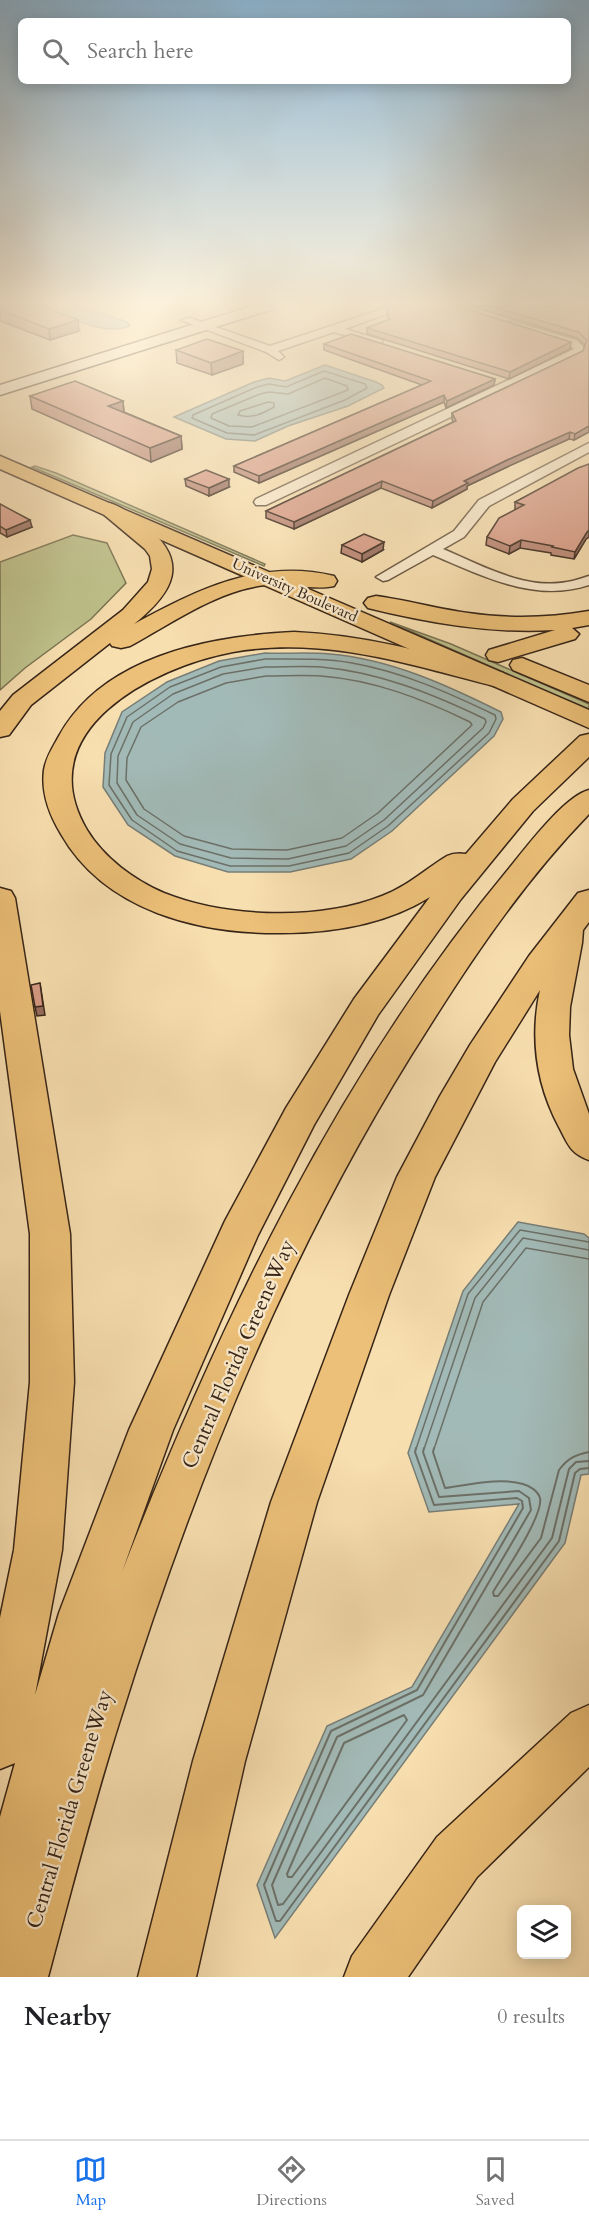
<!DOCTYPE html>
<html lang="en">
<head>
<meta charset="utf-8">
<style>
  :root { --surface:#fff; --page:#f2f2f2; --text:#202124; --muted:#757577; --line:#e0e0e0; --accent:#1a73e8 }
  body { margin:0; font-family:Cardo,serif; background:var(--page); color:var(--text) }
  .controls { position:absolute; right:18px; bottom:18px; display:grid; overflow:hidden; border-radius:9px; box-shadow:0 3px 15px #0003 }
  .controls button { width:54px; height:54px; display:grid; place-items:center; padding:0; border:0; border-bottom:2px solid var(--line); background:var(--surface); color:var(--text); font:30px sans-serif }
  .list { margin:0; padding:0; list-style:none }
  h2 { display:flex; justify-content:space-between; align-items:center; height:78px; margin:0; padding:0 24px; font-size:26px }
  h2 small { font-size:20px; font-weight:400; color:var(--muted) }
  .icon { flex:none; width:33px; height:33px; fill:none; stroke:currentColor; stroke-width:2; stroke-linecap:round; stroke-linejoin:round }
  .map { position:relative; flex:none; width:589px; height:1977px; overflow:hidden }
  .search { position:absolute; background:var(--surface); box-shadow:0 3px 15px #0003; left:18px; right:18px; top:18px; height:66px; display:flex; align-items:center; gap:15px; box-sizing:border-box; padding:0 21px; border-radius:9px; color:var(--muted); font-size:22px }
  .sheet { height:162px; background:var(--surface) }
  nav { display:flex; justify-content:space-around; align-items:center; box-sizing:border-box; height:84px; border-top:2px solid var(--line); background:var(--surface); font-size:16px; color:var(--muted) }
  nav a { display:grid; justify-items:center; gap:3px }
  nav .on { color:var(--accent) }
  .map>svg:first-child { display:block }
  .green { fill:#bec18b; stroke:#7a7352; stroke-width:1.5 }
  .water { fill:#a2bab7; stroke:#777e77; stroke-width:1.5 }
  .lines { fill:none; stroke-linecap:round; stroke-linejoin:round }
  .shore-far1 { stroke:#6c7068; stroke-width:1.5 }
  .shore { stroke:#6c7068; stroke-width:2 }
  .street-casing { stroke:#67543e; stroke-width:3 }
  .secondary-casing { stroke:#372518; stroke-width:3 }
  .primary-casing { stroke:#372518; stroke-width:3 }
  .highway-casing { stroke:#372518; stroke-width:3 }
  .street { fill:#faeacc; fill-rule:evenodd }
  .secondary { fill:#faeacc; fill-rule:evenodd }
  .primary { fill:#ecc078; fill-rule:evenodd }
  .highway { fill:#ecc078; fill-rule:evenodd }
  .wall { fill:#bb8573; stroke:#372518; stroke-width:1.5 }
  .shaded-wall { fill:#986c5e; stroke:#372518; stroke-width:1.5 }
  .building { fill:#d99b86; stroke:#372518; stroke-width:1.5 }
  .labels { text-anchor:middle; stroke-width:4.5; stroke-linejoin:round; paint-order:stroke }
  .far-street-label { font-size:15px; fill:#372518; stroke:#faeacc }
  .near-street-label { font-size:21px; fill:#372518; stroke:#faeacc }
</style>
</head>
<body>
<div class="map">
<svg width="589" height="1977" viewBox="0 0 589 1977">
  <rect width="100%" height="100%" fill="#f8dfb0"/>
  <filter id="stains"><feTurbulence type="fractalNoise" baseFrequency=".00333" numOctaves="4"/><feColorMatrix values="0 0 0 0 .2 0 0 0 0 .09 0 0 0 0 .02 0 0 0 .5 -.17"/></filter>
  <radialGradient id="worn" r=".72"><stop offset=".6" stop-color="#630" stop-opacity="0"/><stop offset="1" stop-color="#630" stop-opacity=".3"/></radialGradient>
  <path class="green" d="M35,466L56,473L265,564L264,566L32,467Z
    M73,535L107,543L126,583L91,619L25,668L0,690V562Z
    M390,622L451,644L589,704V710Z"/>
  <path class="water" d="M42,306H83L127,322L130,326C103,337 68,316 42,306Z
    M325,365L376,382L382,385L384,388L348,406L288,426L255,441L226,439L174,417L254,382L269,378L285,381Z
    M265,653C286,654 308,652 330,654C390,659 447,685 501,712L503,719L494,736L392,831L351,859L290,872H228L175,856L128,825L103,787L105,753L122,712L167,682L219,661Z
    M518,1222L584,1234L589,1238V1474L581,1475L565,1543L275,1938L257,1885L327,1726L412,1687L519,1504L429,1512L408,1453L463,1291Z"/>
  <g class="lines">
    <path class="shore-far1" d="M324,371L365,384L367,388L345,400L254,435L227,433L192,418L193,415L257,387L269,384L286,387Z
      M325,378L347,386L348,390L252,427L229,426L211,418L212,414L260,394L269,392L288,394Z
      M268,402L274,403V407C262,414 252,419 238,415L240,411Z
      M265,659C294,659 323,658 352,663C403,672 449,693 495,715L496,719L489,733L388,826L349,853L289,866H230L177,851L132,820L109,785L111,754L127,717L170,687L221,667Z
      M265,667C284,667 302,666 321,667C379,672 433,694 485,719L486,722L483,728L384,820L346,846L288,859L231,858L180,844L137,815L117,783L118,756L133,722L173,694L223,674Z
      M266,676C284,676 303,675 321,676C374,680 423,699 470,722L472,725L378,813L342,838L287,850L232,849L184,836L144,809L126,780L127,758L141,727L178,702L226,683Z
      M416,1449L468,1294L520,1230L589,1242
      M424,1449L475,1298L523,1238L589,1250
      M434,1449L483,1302L526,1248L589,1259"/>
    <path class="shore" d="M416,1448L415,1452L434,1505L517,1498L522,1501L523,1508L417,1690L331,1731L264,1885L276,1921H280L559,1541L575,1473L580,1469L589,1468
      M424,1448L423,1452L439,1497L519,1491L529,1498L531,1510L423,1695L337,1737L272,1885L278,1905L283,1904L552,1538L569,1469L576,1462L589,1461
      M434,1448L433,1452L445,1488C469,1485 499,1477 523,1484C530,1486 538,1491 540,1498C544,1515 503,1575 493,1592L494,1596H498L541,1538L559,1470C568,1458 575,1455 589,1452
      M404,1715L407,1720L292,1877H288L287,1874L344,1743Z"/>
    <defs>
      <path id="street" d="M392,306H408L345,329L382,340V344H374L334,332L278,351L284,357L279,360L266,352L181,320L190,318L270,346Z
        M506,322H514L576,340L585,348L581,355L266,505H256L254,502L256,499L574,349L568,344L506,326Z
        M589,443V452L489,506L464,537L443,549C481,565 524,590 567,582C574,581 582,578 589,576V585C534,603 483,576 433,555L388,580L383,581L376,577L454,531L479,500Z"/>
      <path id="secondary" d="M252,306H275L273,309L0,395V385Z"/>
      <path id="primary" d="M0,456L589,710V728L0,469Z
        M522,658L589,685V702L513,670L510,665L513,660Z"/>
      <path id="highway" d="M109,503C122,506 133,517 144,525C191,561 174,592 134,624C197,590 260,558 334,576L337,581L334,586C312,591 287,582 265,585C216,591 172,623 130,646L121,648L112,646L110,643L31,705L9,735L0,737V711L13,695L123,610L148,582L152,569L150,556L145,549L102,513L99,509L102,505Z
        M376,596C407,600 437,609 468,613C508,619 549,618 589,611V625L572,628L579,634L575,639L498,662L489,660L486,655L489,650L555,630C492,634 429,623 368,608L364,603L368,598Z
        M294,632C366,635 434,654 503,673L507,678L503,683L494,686C408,664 324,636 233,652C153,667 28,730 87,830C104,858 134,880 164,893C226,918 319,921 382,896C408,886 424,870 447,856C453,853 459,853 466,854L513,799L580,736L589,734V757L533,811L461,899L378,1015L314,1125L258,1235L173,1430L122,1572C220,1321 338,1074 511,866C527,846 566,795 589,790V814C527,878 476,952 429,1027C292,1240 195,1479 120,1720C93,1805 71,1891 48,1977H0V1817L15,1763L0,1769V1618L14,1550L30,1382V1234L0,1011V888L11,891L15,898L70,1234L74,1382L62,1550L35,1695L59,1613L129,1430L225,1221L286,1108L354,999L430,897C387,924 332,933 282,933C199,934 105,911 61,834C49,814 41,793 44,770C46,757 53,747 59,736C103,656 210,636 294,632Z
        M589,890V922L583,930L582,943L570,1007L569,1035L573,1069L589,1114V1160C570,1153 568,1144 559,1127C536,1084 530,1037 540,990L495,1062L435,1177L389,1295L317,1502L245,1761L196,1977H138L193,1761L271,1502L349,1295L397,1177L440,1096L470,1045L529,956L578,893Z
        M589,1705V1767L477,1877L408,1977H344L352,1956L437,1837L571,1713Z"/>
    </defs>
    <use href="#street" class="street-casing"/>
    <use href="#secondary" class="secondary-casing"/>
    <use href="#primary" class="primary-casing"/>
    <use href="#highway" class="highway-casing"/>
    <use href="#street" class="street"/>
    <use href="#secondary" class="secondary"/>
    <use href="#primary" class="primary"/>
    <use href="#highway" class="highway"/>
  </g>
  <path class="wall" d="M0,306L79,331L50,340L0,321Z
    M470,306H589V432L574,440L569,439L507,467L467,486V489L432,508L381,488L294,529L266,518V511L453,422L452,419V413L583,351L585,345L577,338Z
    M387,310L570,349L509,379L367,334V328L388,320L387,316Z
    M324,344L495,379L494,385L446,408L444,402L259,483L234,472V466L422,385L324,350Z
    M176,350L243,351V364L212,375L177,363Z
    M30,396L123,401L124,412L181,436L182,449L151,462L32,409Z
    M589,464V537L586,539L574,559L551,555V553L520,548L509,554L486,545L487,537L515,510V502Z
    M185,479L229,487L209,496L186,486Z
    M0,504L32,527L7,537L0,533Z
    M342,545L383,550L362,562L341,553Z"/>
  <path class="shaded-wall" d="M78,320L79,331L50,340L49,329Z
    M571,342L570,349L509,379L510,372Z
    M243,351V364L212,375L211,363Z
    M495,379L494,385L446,408L447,401Z
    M444,395V402L259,483V476Z
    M123,401L124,414L108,406Z
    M589,426V432L574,440L575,434Z
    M570,432L569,439L507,467L467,486V489L432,508L433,501L464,481L507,460Z
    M181,436L182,449L151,462L150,448Z
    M229,479V487L209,496V488Z
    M382,481L381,488L294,529V522Z
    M30,520L32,527L7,537L6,530Z
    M589,530V537L586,539L574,559L575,552L587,532Z
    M521,540L520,548L509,554L510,546Z
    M384,542L383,550L362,562V554Z
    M40,983L45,1015L37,1016L35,1007Z"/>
  <path class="building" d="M0,306H41L78,320L49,329L0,310Z
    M397,306H457L571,342L510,372L367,328L390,319L387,310Z
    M491,306H589V426L575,434L570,432L507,460L464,481L468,483L433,501L382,481L294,522L266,511L456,421L452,413L583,351L587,340L578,332Z
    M351,334L495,379L447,401L444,395L259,476L234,466L431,381L324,344Z
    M207,339L243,351L211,363L176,350Z
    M75,381L123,401L108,406L181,436L150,448L30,396Z
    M589,464V530L587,532L575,552L552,547L553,546L521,540L510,546L487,537L499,518L524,505L515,502L578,468Z
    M206,470L229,479L209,488L185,479Z
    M0,504L30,520L6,530L0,526Z
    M364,534L384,542L362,554L342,545Z
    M40,983L43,1006L35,1007L31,985Z"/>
  <linearGradient id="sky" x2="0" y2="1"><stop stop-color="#8cb6d4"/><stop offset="0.52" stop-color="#fcf1db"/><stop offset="1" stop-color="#fcf1db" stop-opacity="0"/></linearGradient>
  <rect width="589" height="583" fill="url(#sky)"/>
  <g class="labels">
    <g class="far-street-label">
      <text transform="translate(295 590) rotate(24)" y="5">University Boulevard</text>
    </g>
    <g class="near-street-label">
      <text transform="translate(238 1354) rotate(-66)" y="7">Central Florida GreeneWay</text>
      <text transform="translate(69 1809) rotate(-73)" y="7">Central Florida GreeneWay</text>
    </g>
  </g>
  <rect width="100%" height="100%" filter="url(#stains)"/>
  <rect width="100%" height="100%" fill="url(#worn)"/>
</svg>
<div class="controls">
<button><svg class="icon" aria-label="layers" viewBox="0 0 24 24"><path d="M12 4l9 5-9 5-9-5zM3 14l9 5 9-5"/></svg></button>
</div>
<div class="search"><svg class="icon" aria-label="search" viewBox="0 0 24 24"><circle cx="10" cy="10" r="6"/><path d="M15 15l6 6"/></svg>Search here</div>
</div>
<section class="sheet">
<h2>Nearby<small>0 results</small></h2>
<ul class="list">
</ul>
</section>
<nav>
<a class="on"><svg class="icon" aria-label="map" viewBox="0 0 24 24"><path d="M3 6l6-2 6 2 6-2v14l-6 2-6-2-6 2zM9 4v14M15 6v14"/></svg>Map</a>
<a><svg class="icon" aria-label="directions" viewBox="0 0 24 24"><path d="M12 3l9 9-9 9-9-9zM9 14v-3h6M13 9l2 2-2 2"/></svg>Directions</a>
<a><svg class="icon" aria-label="saved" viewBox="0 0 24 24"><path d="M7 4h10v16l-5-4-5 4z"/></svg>Saved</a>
</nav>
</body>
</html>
